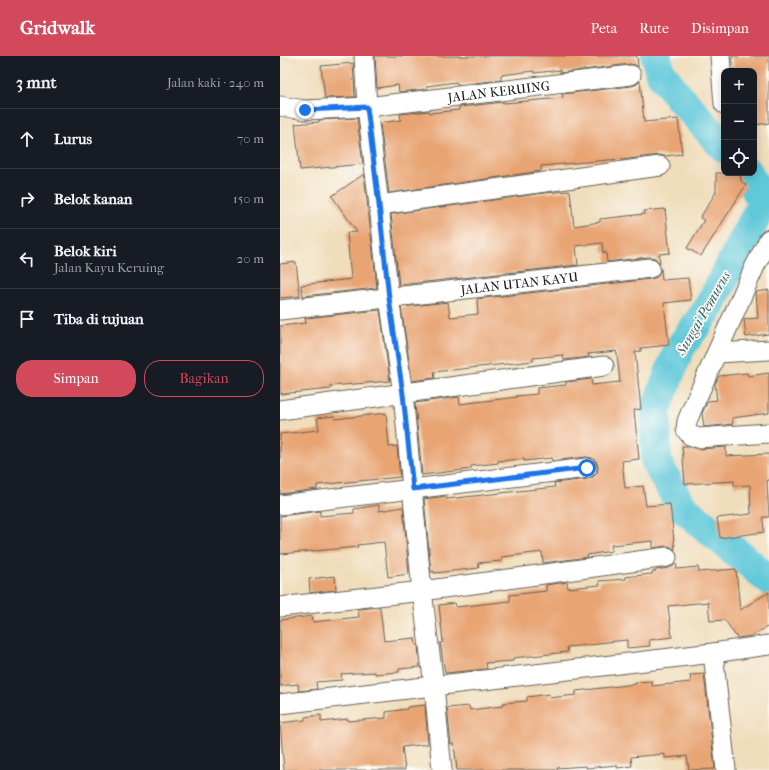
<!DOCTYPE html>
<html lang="id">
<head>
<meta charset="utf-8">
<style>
  :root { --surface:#171b24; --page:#242831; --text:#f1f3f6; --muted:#9ea1a6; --line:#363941; --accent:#d1495b }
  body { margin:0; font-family:"IM FELL French Canon",serif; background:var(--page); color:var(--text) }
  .controls { position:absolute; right:12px; top:12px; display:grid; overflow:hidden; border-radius:8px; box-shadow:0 2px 10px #0003 }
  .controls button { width:36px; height:36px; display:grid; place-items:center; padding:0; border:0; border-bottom:1px solid var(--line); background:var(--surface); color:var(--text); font:20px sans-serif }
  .stop { position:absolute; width:12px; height:12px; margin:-9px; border:3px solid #1a73e8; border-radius:50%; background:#fff }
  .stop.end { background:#1a73e8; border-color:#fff; box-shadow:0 1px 4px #0008 }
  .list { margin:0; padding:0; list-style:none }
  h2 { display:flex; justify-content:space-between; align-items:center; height:52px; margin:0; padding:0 16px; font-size:17px }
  h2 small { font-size:13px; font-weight:400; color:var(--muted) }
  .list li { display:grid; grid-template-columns:26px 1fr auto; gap:12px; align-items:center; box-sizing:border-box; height:60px; padding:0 16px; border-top:1px solid var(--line) }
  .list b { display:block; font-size:15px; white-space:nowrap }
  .list p { margin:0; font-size:13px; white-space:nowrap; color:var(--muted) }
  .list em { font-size:13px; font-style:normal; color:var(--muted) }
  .actions { display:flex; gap:8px; padding:12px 16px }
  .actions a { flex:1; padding:9px 0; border:1px solid var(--accent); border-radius:16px; text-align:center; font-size:14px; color:var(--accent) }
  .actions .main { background:var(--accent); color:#fff }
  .icon { flex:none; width:22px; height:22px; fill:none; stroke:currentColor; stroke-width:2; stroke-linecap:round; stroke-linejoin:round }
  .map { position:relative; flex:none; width:489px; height:714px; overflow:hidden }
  header { display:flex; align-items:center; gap:24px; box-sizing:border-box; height:56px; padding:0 20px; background:var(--accent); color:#fff }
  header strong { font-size:19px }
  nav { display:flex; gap:22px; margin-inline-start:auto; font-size:14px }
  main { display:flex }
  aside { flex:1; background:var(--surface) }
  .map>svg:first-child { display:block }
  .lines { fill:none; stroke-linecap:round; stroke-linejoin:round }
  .river { stroke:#5ec8d9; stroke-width:31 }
  .building { fill:#e8a473 }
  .minor-casing { stroke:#666054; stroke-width:21 }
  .minor { stroke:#fff; stroke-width:19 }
  .route { stroke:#1a73e8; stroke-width:5 }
  .labels { text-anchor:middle; stroke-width:3.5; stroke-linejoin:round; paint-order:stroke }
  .street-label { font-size:13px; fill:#1c1c1c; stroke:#fdfcf7 }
  .water-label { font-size:14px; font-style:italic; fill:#366168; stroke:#fdfcf7 }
</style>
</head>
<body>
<header>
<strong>Gridwalk</strong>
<nav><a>Peta</a><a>Rute</a><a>Disimpan</a></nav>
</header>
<main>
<aside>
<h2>3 mnt<small>Jalan kaki · 240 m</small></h2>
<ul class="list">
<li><svg class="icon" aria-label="ahead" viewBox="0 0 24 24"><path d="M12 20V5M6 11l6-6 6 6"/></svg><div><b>Lurus</b></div><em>70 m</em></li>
<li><svg class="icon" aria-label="right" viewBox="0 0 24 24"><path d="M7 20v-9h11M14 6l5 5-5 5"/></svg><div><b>Belok kanan</b></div><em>150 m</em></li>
<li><svg class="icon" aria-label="left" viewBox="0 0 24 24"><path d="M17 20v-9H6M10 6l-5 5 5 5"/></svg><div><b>Belok kiri</b><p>Jalan Kayu Keruing</p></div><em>20 m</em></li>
<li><svg class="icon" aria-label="arrive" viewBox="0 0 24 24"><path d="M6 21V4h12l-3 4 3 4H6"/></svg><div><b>Tiba di tujuan</b></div></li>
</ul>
<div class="actions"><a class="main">Simpan</a><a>Bagikan</a></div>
</aside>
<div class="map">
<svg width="489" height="714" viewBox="0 0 489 714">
  <rect width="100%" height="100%" fill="#fdfcf7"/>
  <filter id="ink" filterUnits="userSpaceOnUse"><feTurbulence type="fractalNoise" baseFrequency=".025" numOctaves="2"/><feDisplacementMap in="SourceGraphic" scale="8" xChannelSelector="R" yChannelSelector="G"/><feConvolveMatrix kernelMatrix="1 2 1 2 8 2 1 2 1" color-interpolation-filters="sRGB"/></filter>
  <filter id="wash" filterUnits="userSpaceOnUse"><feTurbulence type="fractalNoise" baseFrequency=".012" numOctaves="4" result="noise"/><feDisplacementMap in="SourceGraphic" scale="16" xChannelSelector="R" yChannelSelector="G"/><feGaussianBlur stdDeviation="0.9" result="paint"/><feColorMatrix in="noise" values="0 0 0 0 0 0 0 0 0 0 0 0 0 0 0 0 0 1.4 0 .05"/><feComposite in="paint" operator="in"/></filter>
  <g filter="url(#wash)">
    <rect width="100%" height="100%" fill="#f0ddbb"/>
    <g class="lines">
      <path class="river" d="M376,0L380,16L398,40L444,91
        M468,117L483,147L428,253L399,293L376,353V406L402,451L489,524"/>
    </g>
    <g id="blocks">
      <path class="building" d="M95,0H357L358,11L355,9L350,8L280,17V14L254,17V15L221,19V24L177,29L176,26L147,30V33L119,36L118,29L97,32Z
        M452,0H489V67L474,69V15H454Z
        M73,7L75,41L45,42L41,10Z
        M360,25L364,66L398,63L402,98L385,100L378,99L341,104L340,103L261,110V115L109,137L100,67L121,64L120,58L149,55L150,57L179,54V51L224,46V47L283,42L282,38L352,30L357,28Z
        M77,62L83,108L20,114L15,68L39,66V64Z
        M436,117H460L461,125L466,129L421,200L407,192L424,164L420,162L436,136Z
        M84,118L97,232L23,240L21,229L71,223L67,177L77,176L52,140Z
        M290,135L294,170L320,166V163L365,158L364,155L385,153L390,197L379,198L380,208L375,202L369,201L327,206L326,196L323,197L322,187L296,190L298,209L119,229L111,158L264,137Z
        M16,206L20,240L0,242V208Z
        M381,213L382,224L408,222L411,244L384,247L389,289L361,292V295L355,296L361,353L354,354L359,403L342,405L345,432L363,430L366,450L390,448L395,494L391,491L386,490L373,492V485L331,489L332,495L307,499L308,501L263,507L262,496L222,501V505L198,507L199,512L154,517V515L151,516L144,443L166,440L167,443L275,431L274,427L308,423L313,421L317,417L318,411L316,405L312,402L306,401L272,405L271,402L244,405V403L218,405V407L191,410V413L142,419L135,347L179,341L180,348L237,341L236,340L257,338V332L286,329V326L311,323L312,329L340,326L337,298L336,295L308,298L309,301L284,304L283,299L253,302V305L154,316L155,322L132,325L121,251L168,246L170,261L198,258L197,243L371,223L377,221Z
        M489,234V278L466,281L464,263L478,262L476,236Z
        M100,254L110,325L51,330V333L0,338V270L26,267L25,262Z
        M467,317L468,320L489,317V357L452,362L453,368L424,371L422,357L428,345L437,344L435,328L439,320Z
        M106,357L109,391L117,390L120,421L37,429V433L0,438V378L39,374L37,362L54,360L55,363Z
        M402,390H408L419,393L446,391V400L489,398V424L487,425L489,461H483L484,476L440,482L437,462L471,458L470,429L454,430V425L405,428Z
        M99,449V455L123,451L129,518L108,521L104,486L77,489L78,491L0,498V460L40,455V460L74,457V453Z
        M396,507L397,513L418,511L419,516L456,513L460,554L489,536V570L471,580L457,582L445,564L430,565L428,546L388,550L392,581L369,584L370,590L347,592V584L318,587L319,588L287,591L288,596L233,602V605L206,607L207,613L165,617L160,587L163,586L159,549L175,547L176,551L230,545V539L266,535V529L287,526L288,532L320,529L319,525L346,523L345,521L372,518V516L376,515V514L389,512L393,510Z
        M55,520L56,534L30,537L29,523Z
        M100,551L104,585L135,582L136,589H138L140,611L119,613V616L95,618V616L61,618L62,624L36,626L37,633L19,635L18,628L0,630V564L32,560L33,566L79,561L78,553Z
        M424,618L435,713L409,714L407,700L385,702V698L351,701L352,710L337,712V709L306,712V710L277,712L278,714H177L174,688H171L167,652L189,650L190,654L223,650V647L247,645V641L269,638V642L296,639V635L356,628V626L372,625V630L411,626L410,619Z
        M145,649L148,688L122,691L125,714H4L0,667L25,664V661L41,659V666L68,663L69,665L106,662V656L127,653V651Z"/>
    </g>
  </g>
  <g filter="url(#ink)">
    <use href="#blocks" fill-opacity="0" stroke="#666054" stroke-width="1"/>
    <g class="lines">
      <defs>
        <g id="minor">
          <path d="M84,0L87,51L99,149L109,242L123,338L142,535L154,630L162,714"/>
          <path d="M440,0L444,48"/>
          <path id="s1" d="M0,50L25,54L87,51L351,19"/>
          <path d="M99,149L380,110"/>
          <path d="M489,183L475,210L415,346L407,365L406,374L410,379L418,382L489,377"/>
          <path id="s2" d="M0,254L370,212"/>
          <path d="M437,297L489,294"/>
          <path d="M0,354L324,310"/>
          <path d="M0,449L307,412"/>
          <path d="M0,551L142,535L387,501"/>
          <path d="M433,597L446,714"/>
          <path d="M0,648L433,597L489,589"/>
        </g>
      </defs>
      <use href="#minor" class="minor-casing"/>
      <use href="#minor" class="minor"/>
    </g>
  </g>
  <g class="lines" filter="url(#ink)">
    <path class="route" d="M25,54L87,51L99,149L109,242L123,338L133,433L307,412"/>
  </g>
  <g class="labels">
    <g class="street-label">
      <text dy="5" stroke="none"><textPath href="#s1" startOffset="220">JALAN KERUING</textPath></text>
      <text dy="5" stroke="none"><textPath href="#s2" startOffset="241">JALAN UTAN KAYU</textPath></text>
    </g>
    <g class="water-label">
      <text transform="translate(423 257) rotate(-60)" y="5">Sungai Pemurus</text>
    </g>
  </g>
</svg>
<div class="controls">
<button>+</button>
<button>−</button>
<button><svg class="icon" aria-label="locate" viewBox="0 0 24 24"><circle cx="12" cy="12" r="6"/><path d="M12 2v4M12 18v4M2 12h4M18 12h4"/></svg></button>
</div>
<div class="stop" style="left:307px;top:412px"></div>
<div class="stop end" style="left:25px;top:54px"></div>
</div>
</main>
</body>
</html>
